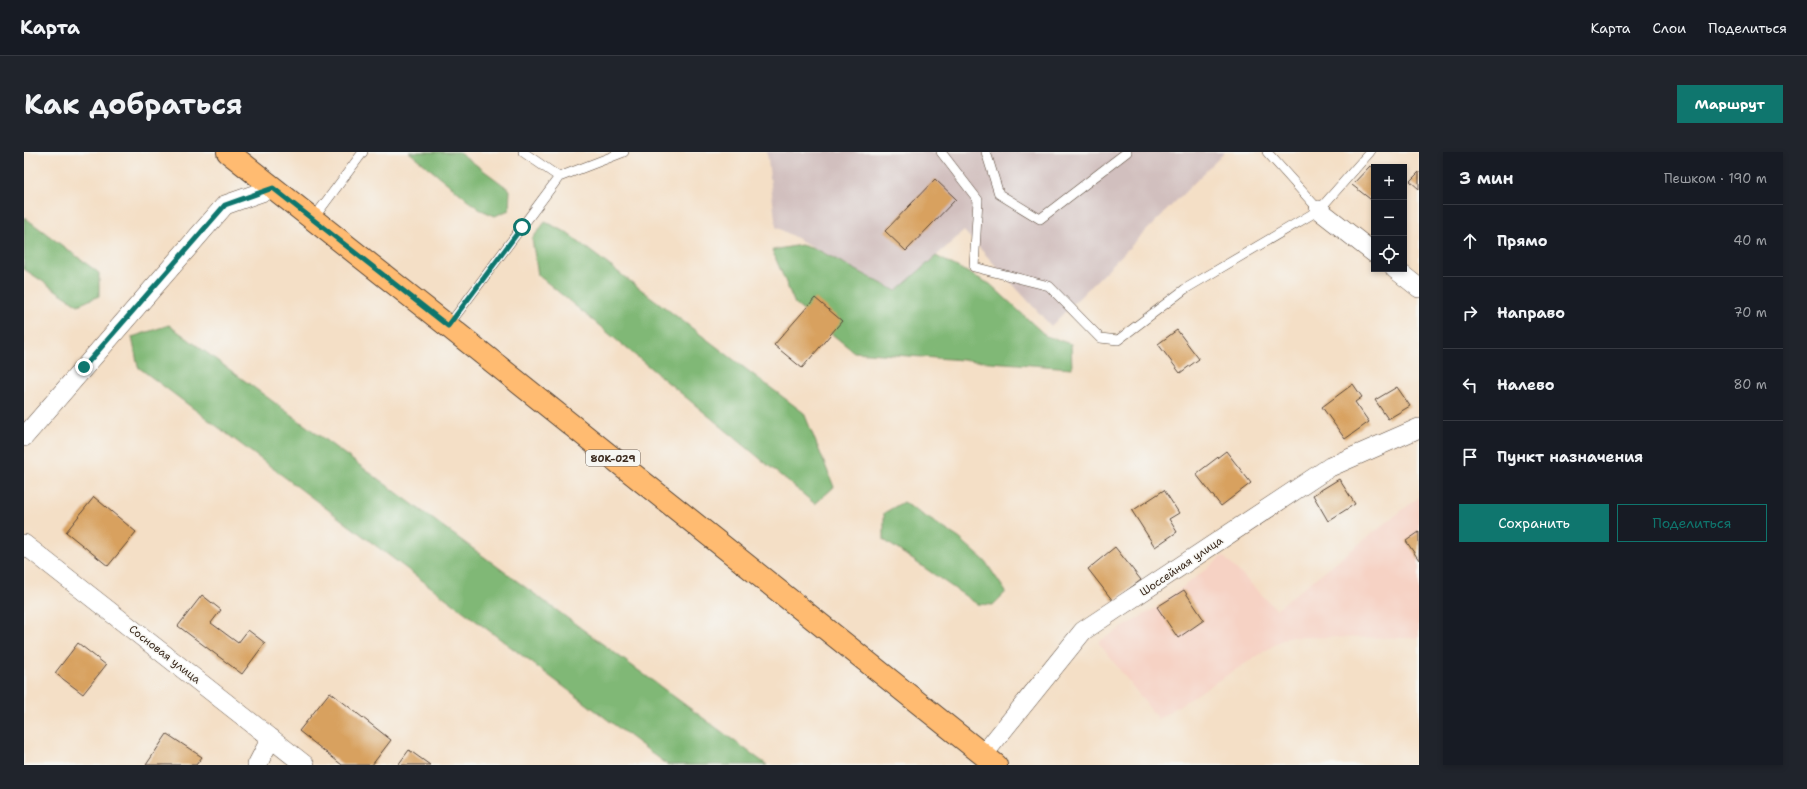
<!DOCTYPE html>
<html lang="ru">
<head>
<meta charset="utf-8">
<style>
  :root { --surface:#171b24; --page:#20242c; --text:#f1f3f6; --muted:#9ea1a6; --line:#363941; --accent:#0f766e }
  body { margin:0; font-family:"Shantell Sans",sans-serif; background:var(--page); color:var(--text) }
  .controls { position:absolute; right:12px; top:12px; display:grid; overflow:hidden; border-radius:0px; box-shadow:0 2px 6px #0003 }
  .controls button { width:36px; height:36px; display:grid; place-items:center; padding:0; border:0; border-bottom:1px solid var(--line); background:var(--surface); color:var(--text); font:20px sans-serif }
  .stop { position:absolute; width:12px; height:12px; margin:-9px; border:3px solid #0f766e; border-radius:50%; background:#fff }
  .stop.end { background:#0f766e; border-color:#fff; box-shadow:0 1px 4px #0008 }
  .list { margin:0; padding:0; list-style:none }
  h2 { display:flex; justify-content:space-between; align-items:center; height:52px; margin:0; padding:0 16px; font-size:17px }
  h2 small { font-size:13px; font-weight:400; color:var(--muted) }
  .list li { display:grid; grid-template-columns:26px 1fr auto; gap:12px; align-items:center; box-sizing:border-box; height:72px; padding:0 16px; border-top:1px solid var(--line) }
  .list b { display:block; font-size:15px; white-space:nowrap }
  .list em { font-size:13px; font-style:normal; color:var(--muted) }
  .actions { display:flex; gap:8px; padding:12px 16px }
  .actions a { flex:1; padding:9px 0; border:1px solid var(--accent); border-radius:0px; text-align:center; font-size:14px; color:var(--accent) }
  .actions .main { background:var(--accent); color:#fff }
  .icon { flex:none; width:22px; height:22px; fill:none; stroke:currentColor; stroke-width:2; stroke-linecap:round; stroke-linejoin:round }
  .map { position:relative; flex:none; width:1395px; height:613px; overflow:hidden; border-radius:0px }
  header { display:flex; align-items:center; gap:24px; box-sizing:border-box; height:56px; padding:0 20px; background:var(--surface); border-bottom:1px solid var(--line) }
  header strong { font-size:19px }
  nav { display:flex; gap:22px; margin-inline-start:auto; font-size:14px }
  .intro { display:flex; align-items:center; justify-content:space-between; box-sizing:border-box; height:96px; padding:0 24px }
  h1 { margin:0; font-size:28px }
  .button { padding:10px 18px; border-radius:0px; background:var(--accent); color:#fff; font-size:14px; font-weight:700 }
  main { display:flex; gap:24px; padding:0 24px }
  aside { flex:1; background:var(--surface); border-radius:0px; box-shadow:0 2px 6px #0003 }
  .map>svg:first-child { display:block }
  .built { fill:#f6d2c4 }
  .industrial { fill:#d1bfbe }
  .forest { fill:#80b876; stroke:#5e714a }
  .building { fill:#d8a15e }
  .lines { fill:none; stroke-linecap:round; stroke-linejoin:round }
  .lane-casing { stroke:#574537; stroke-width:10 }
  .street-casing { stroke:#574537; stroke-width:20 }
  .primary-casing { stroke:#574537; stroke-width:24 }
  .lane { stroke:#fff; stroke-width:9 }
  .street { stroke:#fff; stroke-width:19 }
  .primary { stroke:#ffbb71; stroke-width:22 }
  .route { stroke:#0f766e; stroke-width:5 }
  .labels { text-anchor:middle; stroke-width:3; stroke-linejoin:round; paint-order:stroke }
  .shield { fill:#f6f6f2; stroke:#73675e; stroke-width:1 }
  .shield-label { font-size:10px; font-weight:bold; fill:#3b2a1e }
  .street-label { font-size:11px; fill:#3b2a1e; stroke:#f6f6f2 }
</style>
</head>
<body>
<header>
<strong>Карта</strong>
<nav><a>Карта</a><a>Слои</a><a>Поделиться</a></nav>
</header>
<div class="intro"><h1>Как добраться</h1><a class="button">Маршрут</a></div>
<main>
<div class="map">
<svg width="1395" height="613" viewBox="0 0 1395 613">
  <rect width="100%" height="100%" fill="#f6f6f2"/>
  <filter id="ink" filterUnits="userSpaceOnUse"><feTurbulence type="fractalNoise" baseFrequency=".025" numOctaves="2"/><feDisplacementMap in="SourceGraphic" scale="8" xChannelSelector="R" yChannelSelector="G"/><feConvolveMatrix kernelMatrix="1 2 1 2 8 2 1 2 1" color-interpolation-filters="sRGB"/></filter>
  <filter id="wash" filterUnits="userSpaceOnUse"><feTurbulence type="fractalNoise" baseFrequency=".012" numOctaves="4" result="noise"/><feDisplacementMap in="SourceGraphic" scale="16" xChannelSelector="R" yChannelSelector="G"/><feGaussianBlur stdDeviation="0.9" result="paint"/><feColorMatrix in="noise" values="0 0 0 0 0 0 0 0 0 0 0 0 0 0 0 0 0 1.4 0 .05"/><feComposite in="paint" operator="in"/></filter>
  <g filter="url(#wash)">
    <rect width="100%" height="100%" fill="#f4dfc6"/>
    <path class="built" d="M1395,345V486L1263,485L1134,567L1074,490L1133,455L1199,404L1252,457Z"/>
    <path class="industrial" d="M743,0H1201L1027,174L940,79L872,140L752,75Z"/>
    <path class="forest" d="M385,0H435L486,38L485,58L471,64L455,57Z
      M0,65L75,121V144L54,153L0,117Z
      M521,70L540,79L780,261L810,335L791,352L514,123L508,87Z
      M777,93L794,98L872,139L912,104L966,132L1022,184L1047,192L1048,216L830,200L771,152L748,98Z
      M145,173L743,613H644L114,215L108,185Z
      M879,350L935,386L961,409L982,440L969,453L953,452L860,388V361Z"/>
    <g id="blocks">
      <path class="building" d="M1346,14L1350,17V50L1328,33Z
        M1395,20V37L1386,29Z
        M911,27L932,47L882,99L861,79Z
        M791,146L818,169L778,216L750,193Z
        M1153,178L1175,207L1156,221L1134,192Z
        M1329,232L1338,245L1331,250L1345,270L1321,287L1298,255Z
        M1373,235L1386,254L1364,267L1351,248Z
        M1202,299L1227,331L1197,354L1172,322Z
        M1315,327L1331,352L1304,369L1289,343Z
        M1140,338L1155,361L1145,367L1153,380L1131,395L1108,359Z
        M70,345L112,380L84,414L42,380Z
        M1395,380V408L1382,389Z
        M1091,395L1117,428L1089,449L1064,417Z
        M1160,438L1180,468L1154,486L1133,455Z
        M178,443L197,458L187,471L214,491L224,478L241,491L218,522L154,474Z
        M54,491L82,513L59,542L31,521Z
        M306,540L367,588L348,613H318L275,579Z
        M143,582L178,605L172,613H122Z
        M385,598L406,613H374Z"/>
    </g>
  </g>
  <g filter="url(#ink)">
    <use href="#blocks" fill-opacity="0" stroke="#574537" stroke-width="1"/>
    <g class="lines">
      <defs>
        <path id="lane" d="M917,0L954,48L950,115L1025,134L1076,186L1094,188L1161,137L1295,58L1346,0
          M962,0L975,42L1016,67L1103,0
          M1243,0L1295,58
          M535,25L600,0
          M289,67L339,0
          M424,174L535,25L499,0"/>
        <path id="street" d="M1295,58L1350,101
          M1371,117L1395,136
          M0,285L201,53L249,36
          M0,392L281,613
          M959,603L1059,479L1306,315L1395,276
          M233,613L247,586"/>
        <path id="primary" d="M204,0L424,174L972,613"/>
      </defs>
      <use href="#lane" class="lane-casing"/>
      <use href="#street" class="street-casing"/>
      <use href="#primary" class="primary-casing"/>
      <use href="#lane" class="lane"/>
      <use href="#street" class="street"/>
      <use href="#primary" class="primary"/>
    </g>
  </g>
  <g class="lines" filter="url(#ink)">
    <path class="route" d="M60,215L201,53L249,36L424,174L498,75"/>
  </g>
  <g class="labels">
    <rect class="shield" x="562" y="298" width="54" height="16" rx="3"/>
    <g class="shield-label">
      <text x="589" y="310">80К-029</text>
    </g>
    <g class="street-label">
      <text transform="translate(1157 414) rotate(-34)" y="4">Шоссейная улица</text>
      <text transform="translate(141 502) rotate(38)" y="4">Сосновая улица</text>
    </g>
  </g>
</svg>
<div class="controls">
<button>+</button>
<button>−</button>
<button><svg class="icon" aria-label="locate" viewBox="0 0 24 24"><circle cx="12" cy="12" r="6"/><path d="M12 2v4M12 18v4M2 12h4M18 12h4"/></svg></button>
</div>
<div class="stop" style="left:498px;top:75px"></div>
<div class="stop end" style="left:60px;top:215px"></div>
</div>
<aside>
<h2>3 мин<small>Пешком · 190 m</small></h2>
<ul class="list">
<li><svg class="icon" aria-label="ahead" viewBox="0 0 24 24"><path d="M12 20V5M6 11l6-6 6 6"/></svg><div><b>Прямо</b></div><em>40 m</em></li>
<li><svg class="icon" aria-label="right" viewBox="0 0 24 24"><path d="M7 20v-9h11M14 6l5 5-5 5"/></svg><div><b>Направо</b></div><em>70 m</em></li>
<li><svg class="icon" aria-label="left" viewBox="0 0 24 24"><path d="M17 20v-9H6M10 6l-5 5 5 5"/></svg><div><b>Налево</b></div><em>80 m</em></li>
<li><svg class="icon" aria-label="arrive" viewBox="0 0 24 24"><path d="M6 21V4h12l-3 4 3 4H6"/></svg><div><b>Пункт назначения</b></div></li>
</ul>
<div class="actions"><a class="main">Сохранить</a><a>Поделиться</a></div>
</aside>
</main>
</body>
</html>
